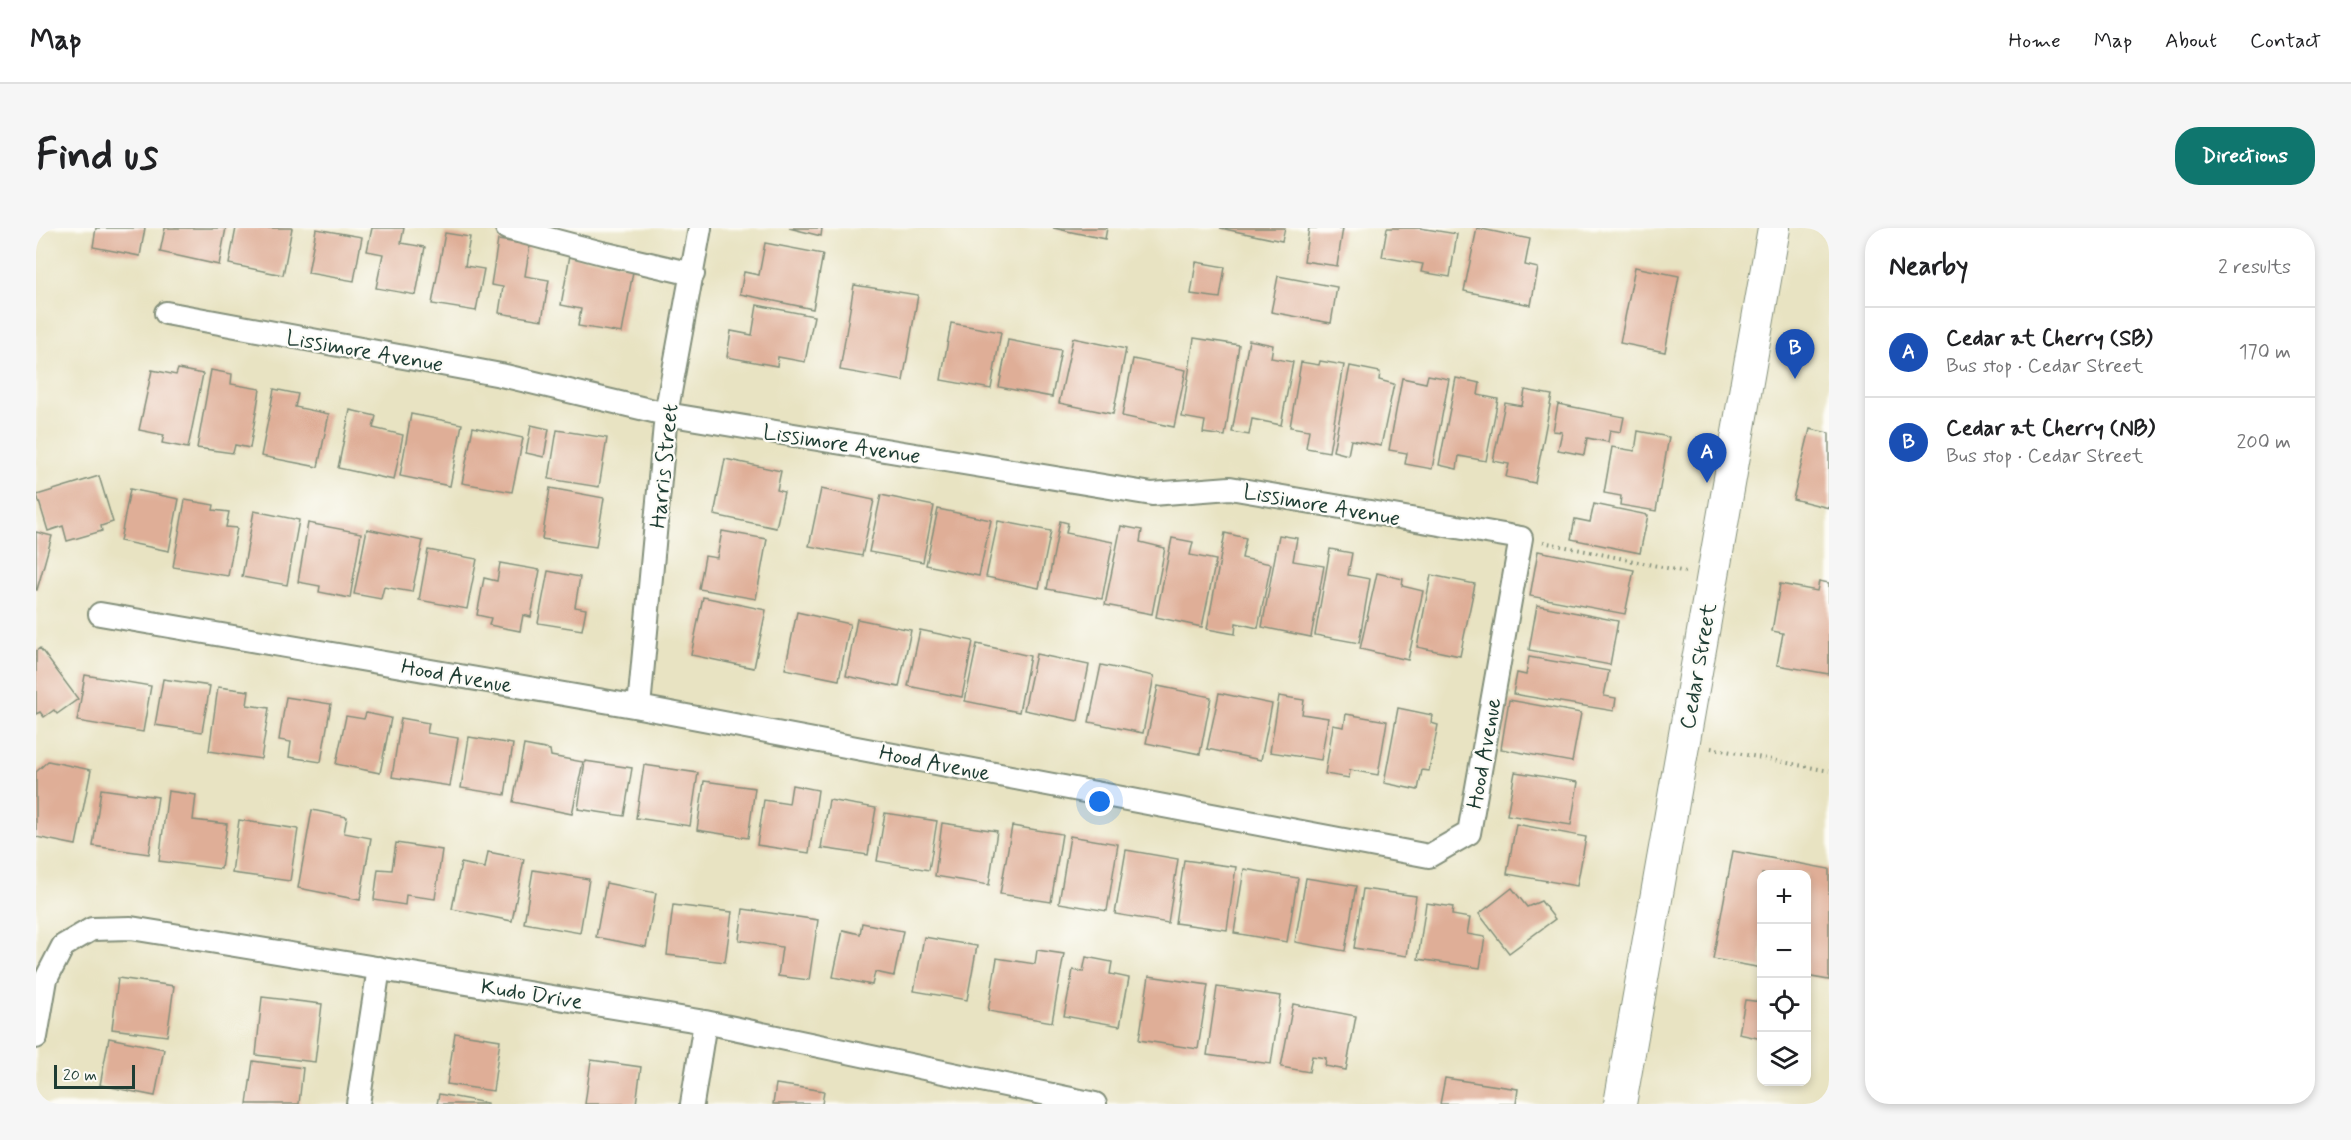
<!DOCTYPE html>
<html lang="en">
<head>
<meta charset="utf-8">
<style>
  :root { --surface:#fff; --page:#f6f6f6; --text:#202124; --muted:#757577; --line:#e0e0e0; --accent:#0f766e }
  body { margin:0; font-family:Mynerve,sans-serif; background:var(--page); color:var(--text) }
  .controls { position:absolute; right:18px; bottom:18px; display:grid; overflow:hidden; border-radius:12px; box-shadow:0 3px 9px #0003 }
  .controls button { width:54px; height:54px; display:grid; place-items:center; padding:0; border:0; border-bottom:2px solid var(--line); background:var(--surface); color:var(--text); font:30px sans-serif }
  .scale { position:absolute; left:18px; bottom:15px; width:81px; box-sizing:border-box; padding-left:6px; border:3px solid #1f3d34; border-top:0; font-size:16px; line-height:21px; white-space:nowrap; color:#1f3d34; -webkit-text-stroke:4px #fdfcf7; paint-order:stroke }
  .you { position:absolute; left:1064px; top:574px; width:21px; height:21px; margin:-15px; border:4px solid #fff; border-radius:50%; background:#1a73e8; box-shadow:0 0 0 9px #1a73e833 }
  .badge { display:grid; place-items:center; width:39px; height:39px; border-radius:50%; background:var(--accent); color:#fff; font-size:20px; font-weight:700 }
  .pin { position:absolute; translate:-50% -50px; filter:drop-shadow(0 2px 3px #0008) }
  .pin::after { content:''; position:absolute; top:32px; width:21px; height:18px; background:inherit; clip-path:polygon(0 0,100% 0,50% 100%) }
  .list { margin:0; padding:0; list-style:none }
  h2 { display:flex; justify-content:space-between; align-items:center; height:78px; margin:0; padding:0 24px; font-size:26px }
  h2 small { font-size:20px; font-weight:400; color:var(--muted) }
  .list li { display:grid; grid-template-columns:39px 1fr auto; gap:18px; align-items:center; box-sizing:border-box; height:90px; padding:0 24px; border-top:2px solid var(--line) }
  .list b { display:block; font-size:22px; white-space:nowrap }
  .list p { margin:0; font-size:20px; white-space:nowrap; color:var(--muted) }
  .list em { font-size:20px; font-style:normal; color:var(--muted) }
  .icon { flex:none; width:33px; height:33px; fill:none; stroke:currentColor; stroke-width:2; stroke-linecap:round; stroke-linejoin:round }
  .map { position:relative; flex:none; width:1793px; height:876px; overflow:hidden; border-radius:24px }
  header { display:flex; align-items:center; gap:36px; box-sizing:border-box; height:84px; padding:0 30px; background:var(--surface); border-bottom:2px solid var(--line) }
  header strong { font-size:28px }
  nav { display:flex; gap:33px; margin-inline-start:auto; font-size:21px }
  .intro { display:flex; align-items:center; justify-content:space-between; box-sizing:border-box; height:144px; padding:0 36px }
  h1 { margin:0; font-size:42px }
  .button { padding:15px 27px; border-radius:24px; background:var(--accent); color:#fff; font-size:21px; font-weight:700 }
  main { display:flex; gap:36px; padding:0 36px }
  aside { flex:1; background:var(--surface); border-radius:24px; box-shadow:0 3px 9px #0003 }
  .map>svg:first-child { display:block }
  .building { fill:#dfae97 }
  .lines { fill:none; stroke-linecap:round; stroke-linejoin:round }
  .minor-casing { stroke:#84907b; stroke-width:26 }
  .secondary-casing { stroke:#84907b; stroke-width:34 }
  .path { stroke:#84907b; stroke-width:4; stroke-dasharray:1.5 4.5; stroke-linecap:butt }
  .minor { stroke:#fff; stroke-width:22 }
  .secondary { stroke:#fff; stroke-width:32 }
  .labels { text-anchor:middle; stroke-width:4.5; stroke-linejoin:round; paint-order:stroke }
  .street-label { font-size:22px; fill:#1f3d34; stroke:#fdfcf7 }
</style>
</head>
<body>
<header>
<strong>Map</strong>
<nav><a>Home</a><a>Map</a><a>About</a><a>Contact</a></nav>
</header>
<div class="intro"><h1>Find us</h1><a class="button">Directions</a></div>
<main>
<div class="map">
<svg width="1793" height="876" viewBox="0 0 1793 876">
  <rect width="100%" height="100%" fill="#fdfcf7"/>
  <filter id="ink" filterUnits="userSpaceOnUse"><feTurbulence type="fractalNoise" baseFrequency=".0167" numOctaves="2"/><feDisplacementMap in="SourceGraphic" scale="12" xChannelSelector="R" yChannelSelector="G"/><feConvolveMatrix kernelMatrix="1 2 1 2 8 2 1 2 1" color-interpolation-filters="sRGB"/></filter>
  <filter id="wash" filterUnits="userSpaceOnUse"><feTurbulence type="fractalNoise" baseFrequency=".008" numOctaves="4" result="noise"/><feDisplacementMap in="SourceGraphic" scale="24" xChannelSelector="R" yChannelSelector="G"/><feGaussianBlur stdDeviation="1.35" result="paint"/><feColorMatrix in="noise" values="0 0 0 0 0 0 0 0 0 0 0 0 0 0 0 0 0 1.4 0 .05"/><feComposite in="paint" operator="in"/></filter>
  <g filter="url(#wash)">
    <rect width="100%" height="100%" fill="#e8e3c2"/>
    <g id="blocks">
      <path class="building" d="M60,0H109L104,28L57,19Z
        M129,0H190L183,37L124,24Z
        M200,0H256L247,47L193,36Z
        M336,0H368L365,15L389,19L380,67L340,60L347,26L331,23Z
        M753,0H786L785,8Z
        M1017,0H1071L1069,11Z
        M1184,0H1249L1246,13Z
        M1273,0H1307L1301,38L1268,33Z
        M1351,0H1384L1421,6L1414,49L1385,44L1387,36L1346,29Z
        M1441,0L1494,11L1489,37L1502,40L1495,77L1428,63Z
        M280,1L326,9L318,53L272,45Z
        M409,5L434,9L429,38L448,41L440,83L396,76Z
        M462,12L494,17L489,48L513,52L506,92L463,85L467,59L455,57Z
        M729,15L787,26L777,81L704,66L708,44L723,47Z
        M534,27L598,38L586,105L542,98L545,81L525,77Z
        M1160,34L1189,39L1184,70L1155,66Z
        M1599,39L1643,48L1629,124L1584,115Z
        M1242,48L1301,59L1295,95L1235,84Z
        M818,57L882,67L867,153L804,142Z
        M721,77L778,88L769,134L742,129L741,138L691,129L695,103L716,107Z
        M915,95L965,104L955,161L905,152Z
        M1037,110L1090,121L1077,186L1023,175Z
        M1158,110L1203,117L1189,208L1167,205L1169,193L1146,189Z
        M972,112L1025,122L1016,169L963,159Z
        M1213,112L1237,117L1235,130L1257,134L1245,197L1216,191L1213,207L1196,204Z
        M1097,131L1150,142L1138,199L1086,188Z
        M1284,133L1308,137L1293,224L1270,220L1273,202L1254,199L1265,134L1283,137Z
        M1314,138L1344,144L1343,152L1358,156L1345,218L1315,212L1312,227L1297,223Z
        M142,141L167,146L152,220L126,215L128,207L103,202L116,142L140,147Z
        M175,142L196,146L195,156L224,161L214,220L199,217L197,225L161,220Z
        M1392,147L1413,151L1396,241L1369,236L1371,225L1353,222L1366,150L1390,155Z
        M1420,150L1444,155L1442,167L1462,171L1450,233L1423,228L1421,241L1403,237Z
        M238,161L262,166L259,179L293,186L282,239L225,228Z
        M1489,162L1516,167L1499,255L1470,249L1473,236L1457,233L1469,175L1486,178Z
        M1522,176L1588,189L1585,204L1574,202L1572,214L1551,210L1548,227L1522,222L1526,204L1517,203Z
        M314,182L340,188L337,200L367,207L358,252L302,240Z
        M375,186L426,196L414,258L364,248Z
        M495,197L513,201L508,229L490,225Z
        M437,199L487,210L476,264L426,255Z
        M1774,201L1793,205V280L1757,271Z
        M521,202L571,210L563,259L513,251Z
        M1602,203L1633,209L1620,283L1584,277L1585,268L1568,265L1576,219L1599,223Z
        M689,231L745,243L741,262L748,264L740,300L678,287Z
        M63,248L77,294L65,298L66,303L31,313L27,298L12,303L1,267Z
        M514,260L568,270L560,319L506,311Z
        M94,261L143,271L133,323L84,313Z
        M785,261L838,272L826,328L773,318Z
        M845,267L898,278L887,334L833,324Z
        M149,272L178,277L177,282L193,284L190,299L201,300L192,348L137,339Z
        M1558,276L1612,287L1604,325L1535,311L1539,291L1554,294Z
        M902,281L955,292L943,348L890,337Z
        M218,283L263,292L251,357L206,349Z
        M962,293L1015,303L1003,360L950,349Z
        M1024,293L1032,295L1030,305L1077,314L1066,371L1011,361Z
        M272,295L325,305L314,370L283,364L284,358L262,354Z
        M1085,298L1106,302L1104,314L1129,320L1116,386L1069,377Z
        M331,301L387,313L376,364L348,359L345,371L318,366Z
        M686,303L731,311L720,371L663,361L669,328L681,330Z
        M0,304L16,308L1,362H0Z
        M1189,305L1210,310L1206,330L1235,336L1222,400L1200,395L1199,406L1171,401Z
        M1243,307L1261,310L1257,333L1288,338L1275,409L1226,399Z
        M1136,310L1157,314L1154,327L1180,332L1166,399L1120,389Z
        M1294,321L1316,325L1312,347L1334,351L1323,415L1279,407Z
        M392,322L441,331L431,381L383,372Z
        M1502,323L1598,342L1589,386L1494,368Z
        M464,335L504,342L495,389L487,387L484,403L453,397L455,390L441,387L448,350L461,353Z
        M512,343L544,349L539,379L550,381L546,402L502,395Z
        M1341,345L1367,351L1366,358L1387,363L1372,432L1324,421Z
        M1395,347L1439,356L1424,428L1381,419Z
        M1783,353L1793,355V446L1741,437L1747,405L1736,403L1744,356L1781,363Z
        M667,369L730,382L718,440L655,427Z
        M1501,377L1582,393L1574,437L1493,422Z
        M761,384L814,396L803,452L749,441Z
        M821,391L875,402L863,459L810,448Z
        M884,402L937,413L926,469L872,458Z
        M941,416L994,428L983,484L929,473Z
        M4,420L42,471L21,486L18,482L8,489L4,484L0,486V423Z
        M1000,426L1053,437L1042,493L988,482Z
        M1493,429L1573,443L1568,468L1580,470L1578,483L1477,466L1481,445L1490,447Z
        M1065,437L1118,448L1107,505L1053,494Z
        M49,447L115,458L107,504L41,493Z
        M127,451L174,458L166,504L119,497Z
        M1122,458L1175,469L1164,526L1110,515Z
        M182,459L213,463L211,477L233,480L225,531L173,523Z
        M1183,465L1236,476L1225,532L1171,521Z
        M1243,468L1268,472L1266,486L1292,490L1285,532L1234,524Z
        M250,469L295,476L285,534L253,529L255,514L243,512Z
        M1473,472L1545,485L1536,534L1465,521Z
        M1362,480L1396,487L1395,495L1402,497L1393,543L1386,542L1382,562L1348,555Z
        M330,485L355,490L344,545L300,536L310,488L328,491Z
        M1310,486L1351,493L1342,547L1314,542L1313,550L1289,546L1297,497L1308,499Z
        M365,490L393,495L391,505L422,510L414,558L356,549Z
        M433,509L477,516L469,567L425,560Z
        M488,517L514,522L515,528L547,534L536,586L477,574Z
        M12,533L55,542L40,617L0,609V544Z
        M549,533L596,540L588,588L542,581Z
        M608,537L662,545L654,598L600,590Z
        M1479,544L1542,554L1535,597L1471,587Z
        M668,553L719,560L712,610L661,602Z
        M756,557L782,562L773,625L721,617L728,572L753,576Z
        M65,561L122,569L113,626L57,618Z
        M132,563L160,567L157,592L191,596L185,641L123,633Z
        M793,572L840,580L832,627L785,620Z
        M276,582L311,589L308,605L335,610L324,672L262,660Z
        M849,585L901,593L893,642L841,633Z
        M203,592L262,601L254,653L196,645Z
        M906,595L961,603L953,657L899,648Z
        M1480,596L1550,609L1541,658L1471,646Z
        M976,598L1026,606L1015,674L964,666Z
        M1034,608L1082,616L1071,683L1023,675Z
        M360,615L406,622L399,671L370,667L369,677L338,672L342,641L356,642Z
        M1090,622L1142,631L1132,695L1079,686Z
        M1697,623L1793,641V752L1770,748V646H1726V740L1677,731Z
        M452,624L488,631L476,693L416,681L425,635L449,640Z
        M1148,632L1200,639L1191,702L1139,695Z
        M1208,641L1262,650L1251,714L1198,705Z
        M497,642L553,651L544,705L488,695Z
        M1270,650L1320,658L1309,723L1259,714Z
        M570,655L620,665L610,719L560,709Z
        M1476,660L1491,679L1505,673L1519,691L1473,725L1443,686Z
        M1327,661L1380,668L1371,728L1318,720Z
        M1390,675L1417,679L1416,687L1434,690L1431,706L1449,709L1444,740L1382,731Z
        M637,677L696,684L689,734L631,727Z
        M707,681L782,692L773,752L742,748L746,719L703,712Z
        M826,695L867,703L858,748L839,744L836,757L797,749L807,702L824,706Z
        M888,709L941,718L931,772L878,763Z
        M1001,722L1028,726L1016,794L952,783L961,730L999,736Z
        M1050,729L1076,734L1074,746L1093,750L1084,798L1028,788L1037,742L1047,744Z
        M1113,748L1172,757L1162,821L1103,812Z
        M82,750L138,758L131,808L76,801Z
        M1181,759L1245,768L1235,836L1171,827Z
        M226,769L286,776L279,834L220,827Z
        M1709,772L1726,774V811L1703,806Z
        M1257,776L1320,788L1310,842L1289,838L1290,830L1276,828L1273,844L1245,839Z
        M419,805L464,812L457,863L411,856Z
        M73,810L128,821L119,868L64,857Z
        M555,832L605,839L600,876H549Z
        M217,833L267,840L263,876H211Z
        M1409,850L1482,861L1480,876H1404Z
        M740,856L788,863L786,876H737Z
        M403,866L451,875V876H401Z"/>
    </g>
  </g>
  <g filter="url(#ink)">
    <use href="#blocks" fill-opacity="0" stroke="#84907b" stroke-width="1.5"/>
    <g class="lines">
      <defs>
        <path id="minor" d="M471,0L566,25L657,46
          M64,386L603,479L1393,628L1433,605L1485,310L1194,260L1116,266L630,186L465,147L130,85
          M603,479L630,186L664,0
          M0,809L10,751L27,718L56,701L95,700L669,794L1059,876
          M322,876L343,740
          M656,876L669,794"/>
        <path id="secondary" d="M1584,876L1738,0"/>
      </defs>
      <use href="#minor" class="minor-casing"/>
      <use href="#secondary" class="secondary-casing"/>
      <path class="path" d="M1507,314L1650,344
        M1675,520L1793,543"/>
      <use href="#minor" class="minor"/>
      <use href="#secondary" class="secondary"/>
    </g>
  </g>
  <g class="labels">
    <g class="street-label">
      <text transform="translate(329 122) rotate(10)" y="8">Lissimore Avenue</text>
      <text transform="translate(806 215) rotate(9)" y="8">Lissimore Avenue</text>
      <text transform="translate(627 238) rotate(-84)" y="8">Harris Street</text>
      <text transform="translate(1286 276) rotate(10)" y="8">Lissimore Avenue</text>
      <text transform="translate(1661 438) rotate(-80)" y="8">Cedar Street</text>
      <text transform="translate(421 447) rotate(10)" y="8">Hood Avenue</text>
      <text transform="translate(1447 525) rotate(-80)" y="8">Hood Avenue</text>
      <text transform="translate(899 534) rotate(11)" y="8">Hood Avenue</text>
      <text transform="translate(496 765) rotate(9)" y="8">Kudo Drive</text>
    </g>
  </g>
</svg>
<div class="controls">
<button>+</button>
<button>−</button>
<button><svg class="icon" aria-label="locate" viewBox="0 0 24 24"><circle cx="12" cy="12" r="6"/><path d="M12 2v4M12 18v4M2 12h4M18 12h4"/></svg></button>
<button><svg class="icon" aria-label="layers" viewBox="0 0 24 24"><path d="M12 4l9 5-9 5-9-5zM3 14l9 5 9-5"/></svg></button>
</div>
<div class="scale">20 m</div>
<div class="you"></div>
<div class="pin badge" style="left:1671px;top:255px;background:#1a4fb4">A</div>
<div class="pin badge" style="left:1759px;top:151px;background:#1a4fb4">B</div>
</div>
<aside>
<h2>Nearby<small>2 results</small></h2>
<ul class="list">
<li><span class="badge" style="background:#1a4fb4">A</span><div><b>Cedar at Cherry (SB)</b><p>Bus stop · Cedar Street</p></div><em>170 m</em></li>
<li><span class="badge" style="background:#1a4fb4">B</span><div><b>Cedar at Cherry (NB)</b><p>Bus stop · Cedar Street</p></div><em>200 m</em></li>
</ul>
</aside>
</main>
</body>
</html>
